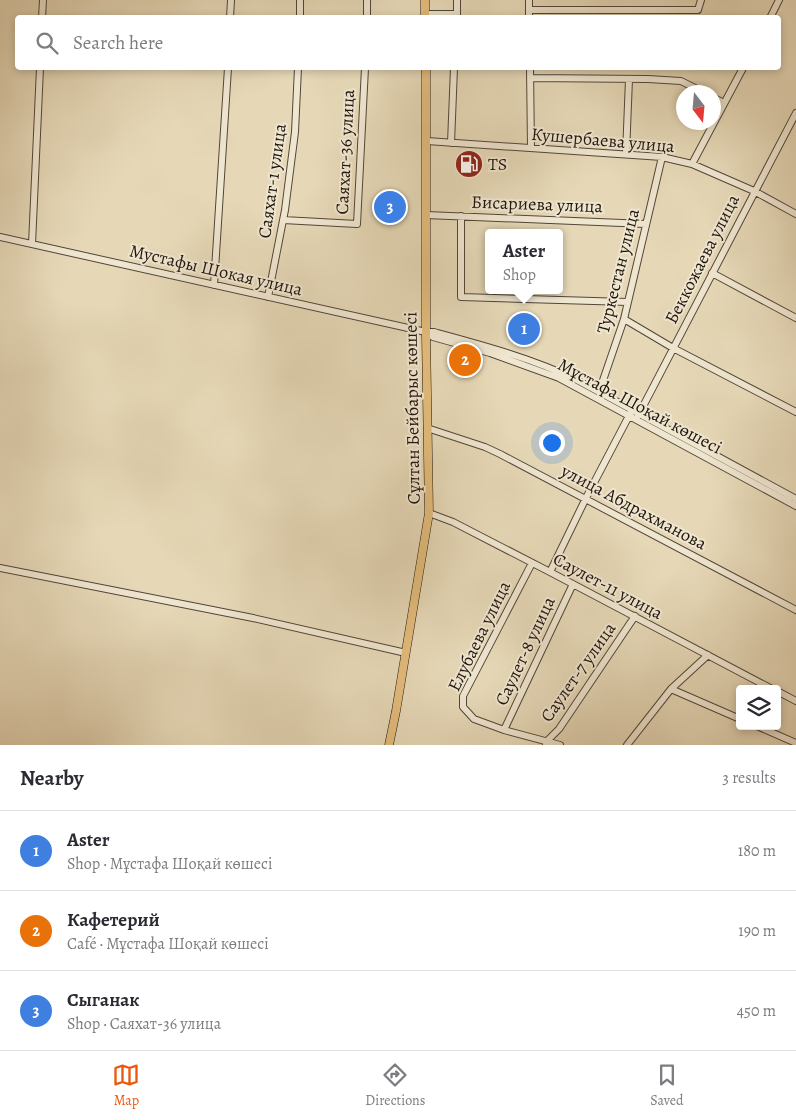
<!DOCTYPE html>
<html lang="en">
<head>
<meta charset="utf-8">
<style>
  :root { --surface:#fff; --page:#f7f7f7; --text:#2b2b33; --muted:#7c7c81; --line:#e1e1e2; --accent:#ea580c }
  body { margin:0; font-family:Alegreya,serif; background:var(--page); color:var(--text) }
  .controls { position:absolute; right:15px; bottom:15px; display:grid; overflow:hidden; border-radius:5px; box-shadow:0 2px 8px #0003 }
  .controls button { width:45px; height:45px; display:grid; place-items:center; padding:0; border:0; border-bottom:1px solid var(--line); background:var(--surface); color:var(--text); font:25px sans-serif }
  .compass { position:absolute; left:676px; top:85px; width:45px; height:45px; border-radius:50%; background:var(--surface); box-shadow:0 2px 8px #0003; rotate:164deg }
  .you { position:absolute; left:551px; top:442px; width:18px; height:18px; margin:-12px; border:4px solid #fff; border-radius:50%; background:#1a73e8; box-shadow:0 0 0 8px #1a73e833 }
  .badge { display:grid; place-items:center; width:32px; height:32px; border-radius:50%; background:var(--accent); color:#fff; font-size:16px; font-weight:700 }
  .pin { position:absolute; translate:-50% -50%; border:2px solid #fff; box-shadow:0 1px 5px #0006 }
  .popup { position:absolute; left:485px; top:229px; width:78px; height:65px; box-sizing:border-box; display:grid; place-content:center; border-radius:5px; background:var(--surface); filter:drop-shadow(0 1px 4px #0005); font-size:16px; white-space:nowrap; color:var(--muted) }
  .popup b { font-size:19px; color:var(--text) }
  .popup::after { content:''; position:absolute; left:50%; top:100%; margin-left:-10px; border:10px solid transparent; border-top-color:var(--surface) }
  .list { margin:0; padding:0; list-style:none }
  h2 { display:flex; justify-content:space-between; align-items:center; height:65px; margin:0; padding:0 20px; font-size:21px }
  h2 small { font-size:16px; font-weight:400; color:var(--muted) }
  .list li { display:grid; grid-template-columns:32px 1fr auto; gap:15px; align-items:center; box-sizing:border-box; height:80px; padding:0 20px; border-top:1px solid var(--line) }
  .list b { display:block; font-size:19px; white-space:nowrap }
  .list p { margin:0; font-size:16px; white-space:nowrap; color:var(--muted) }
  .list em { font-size:16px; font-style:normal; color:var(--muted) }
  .icon { flex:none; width:28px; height:28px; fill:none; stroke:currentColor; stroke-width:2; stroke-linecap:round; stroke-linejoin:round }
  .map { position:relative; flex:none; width:796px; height:745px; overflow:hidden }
  .search { position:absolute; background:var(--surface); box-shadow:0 2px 8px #0003; left:15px; right:15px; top:15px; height:55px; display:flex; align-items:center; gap:12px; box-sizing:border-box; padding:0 18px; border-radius:5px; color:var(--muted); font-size:19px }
  .sheet { height:305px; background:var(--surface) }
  nav { display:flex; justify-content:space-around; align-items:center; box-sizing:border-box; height:70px; border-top:1px solid var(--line); background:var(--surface); font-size:14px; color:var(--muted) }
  nav a { display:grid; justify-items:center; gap:2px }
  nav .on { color:var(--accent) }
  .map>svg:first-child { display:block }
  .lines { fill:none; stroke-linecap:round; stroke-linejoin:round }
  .minor-casing { stroke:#524638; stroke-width:8 }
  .major-casing { stroke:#20150d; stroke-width:9 }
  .minor { stroke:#efe6d0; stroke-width:6 }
  .major { stroke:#e3bc7c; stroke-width:8 }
  .labels { text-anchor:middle; stroke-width:4; stroke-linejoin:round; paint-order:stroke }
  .street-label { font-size:18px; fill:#20150d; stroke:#efe6d0 }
  .poi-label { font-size:18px; fill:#20150d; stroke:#efe6d0; text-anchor:start }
</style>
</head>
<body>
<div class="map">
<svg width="796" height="745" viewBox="0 0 796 745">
  <rect width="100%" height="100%" fill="#e6d8b7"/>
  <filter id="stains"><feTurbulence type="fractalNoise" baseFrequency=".004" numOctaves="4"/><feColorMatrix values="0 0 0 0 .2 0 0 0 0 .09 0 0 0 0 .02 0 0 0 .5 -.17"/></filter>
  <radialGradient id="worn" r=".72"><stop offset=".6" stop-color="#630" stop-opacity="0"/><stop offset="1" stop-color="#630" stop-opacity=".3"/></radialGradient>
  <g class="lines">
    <defs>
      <path id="minor" d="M529,0V18
        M529,10H698L701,0
        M425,14H457
        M457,16V0
        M42,18L43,0
        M230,18L231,0
        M300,18V0
        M367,18V0
        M770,18L779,0
        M530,68L531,148
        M530,78L648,79L681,81L703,92
        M714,98L724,103
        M427,141L662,157L692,164L754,191L796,214
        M451,143L454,68
        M626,154L629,79
        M692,164L743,68
        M426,215L646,224
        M461,216V297L628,302
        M283,220L357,224L365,68
        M0,237L426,332H434C482,345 531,358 577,380L796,499
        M32,244L40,68
        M712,273L796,318
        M214,285L228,68
        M268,297L285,210L295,132L298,68
        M624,319L673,348L796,412
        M426,332L433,337L490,353L559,378L796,506
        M599,392L624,319L662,157
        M638,416L796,113
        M427,428L485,447L500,454L796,610
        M429,513L453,522L550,572L772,689
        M532,563L463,696V707L474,719L504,730L560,745
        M0,568L253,618L406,653
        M550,572L586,498L631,412
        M671,689L740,719
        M777,691L796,701
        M757,726L796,743
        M504,730L573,584
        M546,744L547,741L559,729L635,616
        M627,745L671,689L708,655"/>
      <path id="major" d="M425,0V18
        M389,745L396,711L429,513L426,335V68"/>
    </defs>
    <use href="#minor" class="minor-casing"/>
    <use href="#major" class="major-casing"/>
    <use href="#minor" class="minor"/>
    <use href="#major" class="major"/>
  </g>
  <defs>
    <symbol id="fuel-disc" viewBox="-11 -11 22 22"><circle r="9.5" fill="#8f2418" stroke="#efe6d0"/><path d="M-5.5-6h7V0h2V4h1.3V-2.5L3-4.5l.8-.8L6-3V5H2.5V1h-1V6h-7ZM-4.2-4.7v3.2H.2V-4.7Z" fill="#fff"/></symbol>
  </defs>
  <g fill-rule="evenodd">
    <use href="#fuel-disc" x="453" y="148" width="32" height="32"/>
  </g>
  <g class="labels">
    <g class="street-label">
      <text transform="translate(603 140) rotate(5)" y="6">Кушербаева улица</text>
      <text transform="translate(345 152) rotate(-87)" y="6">Саяхат-36 улица</text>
      <text transform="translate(272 181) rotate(-82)" y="6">Саяхат-1 улица</text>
      <text transform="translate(537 204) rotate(2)" y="6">Бисариева улица</text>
      <text transform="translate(702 259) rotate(-63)" y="6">Беккожаева улица</text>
      <text transform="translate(216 270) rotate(13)" y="6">Мустафы Шокая улица</text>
      <text transform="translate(618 271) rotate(-76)" y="6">Туркестан улица</text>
      <text transform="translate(640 406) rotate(28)" y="6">Мұстафа Шоқай көшесі</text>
      <text transform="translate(412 408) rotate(-91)" y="6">Сұлтан Бейбарыс көшесі</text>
      <text transform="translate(634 507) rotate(28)" y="6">улица Абдрахманова</text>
      <text transform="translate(608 586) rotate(28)" y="6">Саулет-11 улица</text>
      <text transform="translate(479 636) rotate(-64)" y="6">Елубаева улица</text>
      <text transform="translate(525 651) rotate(-65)" y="6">Саулет-8 улица</text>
      <text transform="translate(578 672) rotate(-55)" y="6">Саулет-7 улица</text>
    </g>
    <g class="poi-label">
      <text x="488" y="170">TS</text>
    </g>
  </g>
  <rect width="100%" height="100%" filter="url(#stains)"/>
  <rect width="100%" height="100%" fill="url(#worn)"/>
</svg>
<div class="controls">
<button><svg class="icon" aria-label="layers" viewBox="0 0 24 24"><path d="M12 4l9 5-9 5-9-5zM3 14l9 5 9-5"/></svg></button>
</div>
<svg class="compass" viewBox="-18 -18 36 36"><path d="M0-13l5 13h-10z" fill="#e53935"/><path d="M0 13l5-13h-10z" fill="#7c7c81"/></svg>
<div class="you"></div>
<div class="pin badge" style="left:524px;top:329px;background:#3f7fe0">1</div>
<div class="popup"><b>Aster</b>Shop</div>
<div class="pin badge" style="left:465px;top:360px;background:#e8710a">2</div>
<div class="pin badge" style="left:390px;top:207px;background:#3f7fe0">3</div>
<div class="search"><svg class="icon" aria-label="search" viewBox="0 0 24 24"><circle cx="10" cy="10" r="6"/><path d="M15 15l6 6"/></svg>Search here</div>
</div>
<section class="sheet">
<h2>Nearby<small>3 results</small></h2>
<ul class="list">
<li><span class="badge" style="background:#3f7fe0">1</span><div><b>Aster</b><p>Shop · Мұстафа Шоқай көшесі</p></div><em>180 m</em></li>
<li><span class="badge" style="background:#e8710a">2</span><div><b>Кафетерий</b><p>Café · Мұстафа Шоқай көшесі</p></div><em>190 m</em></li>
<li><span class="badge" style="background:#3f7fe0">3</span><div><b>Сыганак</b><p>Shop · Саяхат-36 улица</p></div><em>450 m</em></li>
</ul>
</section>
<nav>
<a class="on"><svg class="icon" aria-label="map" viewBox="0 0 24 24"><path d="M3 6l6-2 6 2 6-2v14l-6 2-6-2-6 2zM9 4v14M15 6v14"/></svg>Map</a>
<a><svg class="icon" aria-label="directions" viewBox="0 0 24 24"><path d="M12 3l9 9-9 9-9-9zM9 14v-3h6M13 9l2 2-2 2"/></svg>Directions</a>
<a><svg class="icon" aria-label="saved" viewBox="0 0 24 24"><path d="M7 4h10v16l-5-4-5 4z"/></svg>Saved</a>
</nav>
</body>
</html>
